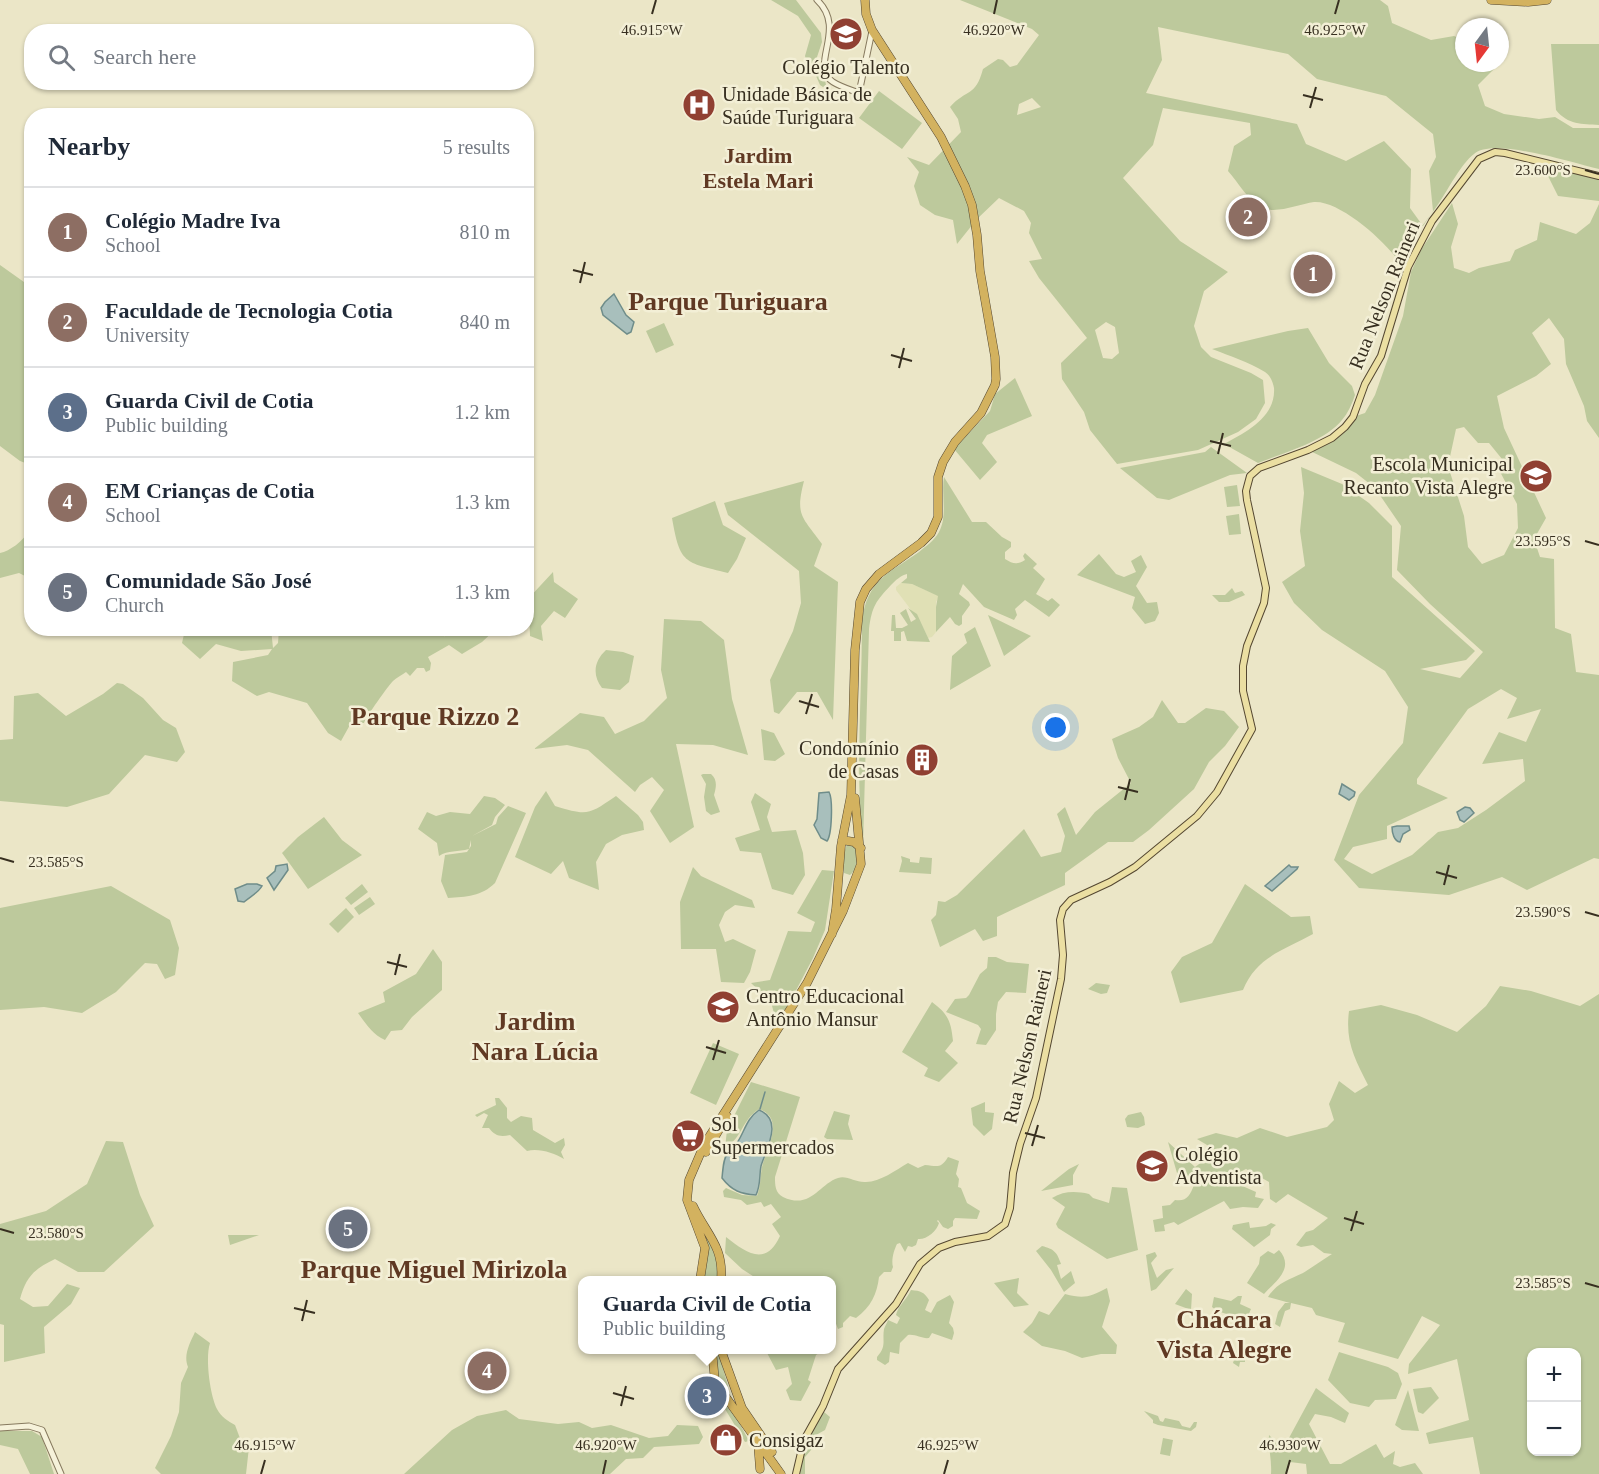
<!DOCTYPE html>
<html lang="en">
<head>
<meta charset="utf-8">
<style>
  :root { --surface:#fff; --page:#f6f6f7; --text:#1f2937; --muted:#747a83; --line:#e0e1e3; --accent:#111827 }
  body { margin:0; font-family:Georgia,serif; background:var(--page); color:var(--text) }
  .controls { position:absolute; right:18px; bottom:18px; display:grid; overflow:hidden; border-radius:12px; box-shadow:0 2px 4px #0004 }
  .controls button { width:54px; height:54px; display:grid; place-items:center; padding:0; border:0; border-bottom:2px solid var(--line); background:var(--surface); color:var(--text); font:30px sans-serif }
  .compass { position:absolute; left:1455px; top:18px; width:54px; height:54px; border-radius:50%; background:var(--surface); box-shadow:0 2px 4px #0004; rotate:195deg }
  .you { position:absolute; left:1056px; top:728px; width:21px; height:21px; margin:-15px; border:4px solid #fff; border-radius:50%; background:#1a73e8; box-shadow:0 0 0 9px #1a73e833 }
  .badge { display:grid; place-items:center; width:39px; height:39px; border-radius:50%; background:var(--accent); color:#fff; font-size:20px; font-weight:700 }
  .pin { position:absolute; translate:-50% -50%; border:3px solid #fff; box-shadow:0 2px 6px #0006 }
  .popup { position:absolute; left:578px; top:1276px; width:258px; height:78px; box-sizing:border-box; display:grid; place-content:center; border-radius:12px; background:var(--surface); filter:drop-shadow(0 2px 4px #0005); font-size:20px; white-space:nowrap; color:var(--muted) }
  .popup b { font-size:22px; color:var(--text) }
  .popup::after { content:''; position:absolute; left:50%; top:100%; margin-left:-12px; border:12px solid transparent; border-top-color:var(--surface) }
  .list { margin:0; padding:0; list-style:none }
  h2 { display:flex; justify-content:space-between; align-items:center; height:78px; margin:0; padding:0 24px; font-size:26px }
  h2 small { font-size:20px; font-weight:400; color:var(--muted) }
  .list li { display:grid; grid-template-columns:39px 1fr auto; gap:18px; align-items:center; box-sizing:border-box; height:90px; padding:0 24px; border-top:2px solid var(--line) }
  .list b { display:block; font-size:22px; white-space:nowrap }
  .list p { margin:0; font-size:20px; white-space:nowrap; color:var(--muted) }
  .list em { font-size:20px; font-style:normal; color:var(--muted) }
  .icon { flex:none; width:33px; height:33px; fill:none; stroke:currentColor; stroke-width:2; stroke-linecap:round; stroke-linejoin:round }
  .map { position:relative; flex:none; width:1599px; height:1474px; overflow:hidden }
  .search { position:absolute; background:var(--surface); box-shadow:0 2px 4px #0004; left:24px; top:24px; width:510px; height:66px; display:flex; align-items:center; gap:15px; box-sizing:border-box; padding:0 21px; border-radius:24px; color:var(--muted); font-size:22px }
  .panel { position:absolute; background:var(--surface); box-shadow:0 2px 4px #0004; left:24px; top:108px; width:510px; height:528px; border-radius:24px }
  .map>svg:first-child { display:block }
  .farmland { fill:#e0e0b5 }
  .green { fill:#bdc99c; fill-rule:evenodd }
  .water { fill:#a8bfbc; stroke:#6f8d8a; stroke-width:1.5 }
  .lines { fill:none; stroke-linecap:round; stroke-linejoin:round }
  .stream { stroke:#6f8d8a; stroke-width:1.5 }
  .minor-casing { stroke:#86795e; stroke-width:7 }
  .major-casing { stroke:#544731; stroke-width:8 }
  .highway-casing { stroke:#544731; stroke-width:9 }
  .minor { stroke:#f6f2da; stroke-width:5 }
  .major { stroke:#ebdfa2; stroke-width:6 }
  .highway { stroke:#d3b25f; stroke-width:8 }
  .ticks { fill:none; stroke:#372f20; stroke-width:2 }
  .labels { text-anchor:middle; stroke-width:5; stroke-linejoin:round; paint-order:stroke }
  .poi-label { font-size:20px; fill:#372f20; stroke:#f3efd6; text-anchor:start }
  .street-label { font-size:20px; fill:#372f20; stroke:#f3efd6 }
  .quarter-label { font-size:22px; font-weight:bold; fill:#603923; stroke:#f3efd6 }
  .district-label { font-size:26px; font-weight:bold; fill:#603923; stroke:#f3efd6 }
  .ticks-label { font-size:15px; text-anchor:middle; fill:#372f20; stroke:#f3efd6; stroke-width:5; stroke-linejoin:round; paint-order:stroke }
</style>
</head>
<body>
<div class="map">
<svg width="1599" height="1474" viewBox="0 0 1599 1474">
  <rect width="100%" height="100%" fill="#ebe6c7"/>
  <path class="farmland" d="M901,583L912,584L939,596L936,602V632L932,637L928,638L921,623L896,590V587Z"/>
  <path class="green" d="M771,0H796L821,33L822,42L815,63L825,80L826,85L823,87L820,85L813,69L807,63L805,56L811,35L798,16Z
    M960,0H1380L1388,6L1392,23L1431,40L1454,36L1464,40V63H1500L1478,85L1485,106L1504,114L1539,119L1555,117L1573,128H1599V169C1573,163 1493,137 1474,154C1461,164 1449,188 1439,203C1426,222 1407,243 1401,265C1389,244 1340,200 1314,202C1299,204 1277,214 1263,208C1249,202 1238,182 1228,171L1234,146L1251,135L1250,123L1163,108L1153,145L1123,178L1180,241L1228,272L1204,291L1194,326L1201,347L1211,357L1251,373L1263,380L1265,403L1256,419L1238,432L1198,450L1117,464L1090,430L1084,412L1062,379L1061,363L1087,338L1039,278L1029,261L1042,259L1029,233L1031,223L1024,211L999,198L977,219L957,244L953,220L935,215L920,205L914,186L919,172L907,157L929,165L961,132L958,119L950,107C967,88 975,98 983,69L998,59L1003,60L1010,67L1017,65L1039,35L1032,29ZM1158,27L1288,54L1317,79L1386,96L1433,134L1436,157L1429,171L1433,211L1423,226L1410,208L1411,169L1384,141L1346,161L1306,144L1297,124L1146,93L1162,60ZM1032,98L1041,107L1017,115L1019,104ZM1106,322L1115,327L1119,353L1112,359L1103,358L1095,330Z
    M1551,44H1599V125C1582,124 1568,125 1556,110Z
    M879,91L922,123L902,149L859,118Z
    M1543,166L1599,178V201L1558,196Z
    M1452,203L1458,224L1451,247L1454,268L1469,273L1479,268L1510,261L1515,250L1537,240L1540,222L1576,234L1590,223L1599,204V438L1587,421L1584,406L1566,364L1564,339L1549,318L1532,333L1551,364L1536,376L1497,396L1504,428L1546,518L1534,539L1540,557L1554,559L1555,628L1571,634L1576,672L1599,675V859L1594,858L1527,890L1502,877L1449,895L1359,888L1334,860L1359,795L1403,743L1408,707L1385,671L1322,630L1294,603L1282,582L1305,566L1300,531L1304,493L1301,467L1342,484L1369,503L1392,526V577L1475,651L1466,660L1420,669L1460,678L1483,652L1430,604L1397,570L1401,526L1375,488L1356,473L1308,450L1332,438L1353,417L1365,413L1375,395L1403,316L1411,272L1421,250ZM1464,427L1478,443H1489L1502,459L1497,466L1517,504L1518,528L1504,555L1482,564L1468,547L1464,516L1448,466L1456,429ZM1501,689L1517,698L1507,719L1541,709L1526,742L1499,732L1482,764L1523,759L1525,781L1486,810L1458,828L1438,832L1412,855L1372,874L1344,859L1353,847L1387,839V826L1448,798L1417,784V779L1468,709Z
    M0,265L31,287V465L20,461L0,446Z
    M664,323L674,345L656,353L646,331Z
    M1308,328L1329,363L1352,386L1355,395C1352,404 1348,413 1342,420C1324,442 1283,453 1258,463L1224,444C1246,432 1276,417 1274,388C1273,382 1270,375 1265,372C1249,362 1230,356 1212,349L1288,331Z
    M1015,378L1032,416L987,435L982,443L997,462L980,480L954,449L990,411L995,394Z
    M1211,447L1247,473L1230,475L1169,500L1157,498L1120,468L1205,452Z
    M944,477L972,522H986L1002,537L1011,542V547L1005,552V559C1013,564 1017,565 1025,560L1023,556L1025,553L1037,564L1033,568L1045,579L1036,594L1048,601L1052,598L1060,605L1049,617L1025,600L1015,609L1017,615L1014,620L984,607L963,584L959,594L969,602L970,605L962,616V624L959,626L955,624L950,617L936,632V607L938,596L912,584L901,583L907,578V574C900,576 896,580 891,585C876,601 872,606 869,629L863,846C855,771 862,696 862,621C867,580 889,573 919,552C926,546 934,541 939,532C948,515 941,495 944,477Z
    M804,481C795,516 802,516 822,544L814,566L838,582L833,720L817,692H797L779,714L774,712L770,680L793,631L801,603L799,571L728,515L724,503Z
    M1237,485L1240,506L1227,507L1224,487Z
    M715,501L723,525L746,538L737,559L728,573C684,562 680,564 672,518Z
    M1239,514L1241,534L1229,535L1226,516Z
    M31,519V546H29L25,551V557L28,559H31V579L19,573L0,578V553C10,551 23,541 28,532L25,526L27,520Z
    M1099,554L1116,574L1124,577L1136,572L1131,561L1141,555L1147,567L1136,586L1147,603L1157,602L1159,613L1155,621L1145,624L1132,608L1135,597L1077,575Z
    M553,572L554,582L578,599L565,618L554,611L541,626L543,641L530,636L529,612H527V600Z
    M1232,588L1235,593L1242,591L1245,595L1229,602H1219L1212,595H1225Z
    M908,608L917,614L930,642L907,641L904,631L901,632V641H894V631H891L892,615H895L896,628H902L908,625L900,613L906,609L911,622L916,619Z
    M988,615L1031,636L1004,656Z
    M664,619L701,621L724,640L732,699L748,755L713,745L676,744L694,827L670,843L650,811L664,790L652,777L640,785L635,792L588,750L567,745L534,749L580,713L604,717L615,734L644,721L667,698L661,670Z
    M975,627L991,666L950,690L952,656L967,643L964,634Z
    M193,628L271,629L273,648L278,643L279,629H440L445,637L442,629H496L482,642L462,654L449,645L428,657L431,663L430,670L426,672L424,668H417L410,676L406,672C402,675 396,678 393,681C388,686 366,717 364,723H351L341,741L328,733L307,703L269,692L257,696L232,681L233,662L268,655L272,649L241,651L216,644L200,659L182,643L185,630Z
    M606,650L623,652L634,656L629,682L620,690L602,688C592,675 594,661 606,650Z
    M117,683L123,684L143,698L163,720L176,728L185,752L177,762L145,755L109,794L67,807L0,801V740L13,739L14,696L38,693L66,716L103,694Z
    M1162,700L1178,723H1185L1206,708L1224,711L1239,727L1225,746L1209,762L1194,789L1149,830L1133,842H1108L1065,873V885L997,917V936L983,941L975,929L940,947L931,920L936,915L938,901L945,902L957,895L1024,829L1041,857L1061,852L1065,836L1057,814L1065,807L1076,835L1095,812L1131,783L1118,758L1112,739L1139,727L1153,717Z
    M761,729L774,733L785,754L775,761L764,760Z
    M703,774H711C718,780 716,788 714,795L720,812L711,815L706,811L704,797L706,784L701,775Z
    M546,791L555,806C588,816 588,815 616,796L638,815L643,822L644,830L622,835L606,844L596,862L599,890L569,878L563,861L551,874L515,857L535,807Z
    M755,793L771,804L767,817L772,832L796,830L803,853L805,875L793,895L772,889L761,853L740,851L735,838L760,830L751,802Z
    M484,796L495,798L505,805L495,817L492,825L472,836L496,824L498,817L508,806L526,813L495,883C482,896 466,897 448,898L441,881L445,855L467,852L471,846V840L469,849C458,852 448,850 439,856L437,843L418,829L427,812L436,816L450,812L470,814Z
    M324,817L342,840L362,855L308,889L282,853L298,837Z
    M847,844L855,845C858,855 858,869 850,875L844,873L843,856Z
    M901,856L910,859V862L919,863L920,857L932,858L931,874L899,872L902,861Z
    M693,867L701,876L752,900L755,908L735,905L725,912L719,925L725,942L733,939L756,950L750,972L744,983L721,982L716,949H681L680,902Z
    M822,870L834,871L825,930L813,958L781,1019L775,1017L771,1002L751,983L770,980L788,931L811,932L815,922L797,913Z
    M362,884L368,892L351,905L345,898Z
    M1245,884L1291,917L1310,916L1313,934C1284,950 1256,957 1243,990L1180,1003L1171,972L1182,957L1212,943Z
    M111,886L170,920L179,948L175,975L165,979L157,964L145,963L116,992L82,1013L44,1007L0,1010V908Z
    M370,897L375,904L359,915L354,908Z
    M346,908L354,917L338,933L329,924Z
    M433,949L442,962V990L412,1017L402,1030L391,1031L385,1040C373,1035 366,1024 358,1013L385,1002L383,992L416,974Z
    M988,957H996L1007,962L1029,964L1026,993L1006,992L998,1002L996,1014V1030L986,1045L976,1044L981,1029L978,1025L946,1012L955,999L966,998L969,995L980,974L987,968Z
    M1096,983L1110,985L1107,993L1101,994L1088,989Z
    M1500,986L1531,991L1580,1006L1599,994V1474H1480L1473,1437L1429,1444L1426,1433L1469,1420L1457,1359L1408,1374L1409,1364L1440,1325L1422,1316L1398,1359L1338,1342L1345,1323L1316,1315L1312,1308L1291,1303L1290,1309L1285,1311L1280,1327L1275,1324L1278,1312L1285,1303H1290L1268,1297C1277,1283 1288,1280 1303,1273C1313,1267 1322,1260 1332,1254L1324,1253L1313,1245L1301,1247L1296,1245L1306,1232L1313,1230L1328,1218L1288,1194L1276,1203L1270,1199L1269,1182L1246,1169L1236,1174L1190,1184L1177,1173L1168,1142L1195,1167L1217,1151L1197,1139L1216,1133L1237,1138L1260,1128L1287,1137L1327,1127L1334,1120L1329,1104L1339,1081L1355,1093L1368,1085C1355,1059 1345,1042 1349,1011L1381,1005L1417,1015L1457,1032L1486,1006ZM1576,1352V1452H1532V1352Z
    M932,1002C948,1014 951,1021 953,1041L945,1051L958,1063L939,1082L924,1076L928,1068L902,1052Z
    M713,1043L739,1054L716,1105L690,1093Z
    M751,1082L800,1097L775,1177C775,1185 775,1193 783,1197C811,1210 819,1184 838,1178C847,1175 856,1183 866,1182C880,1182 896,1170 908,1163L918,1168L925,1165C937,1166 941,1169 948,1157L959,1161L956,1174L959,1179L958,1187L961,1188L967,1203L980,1211L977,1219L955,1218L953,1221V1226L948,1229L943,1227L938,1220L937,1221L939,1223C937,1231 926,1240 918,1239L916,1245L912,1247L908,1246L905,1252L900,1243L897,1244C894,1250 891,1260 893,1267L891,1272H884L879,1277C877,1294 871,1307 856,1318L850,1316L843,1323V1327L838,1329L835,1321L832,1324L831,1280H759L742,1269L725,1253L726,1237C746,1253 766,1267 780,1236L772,1224L781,1217L771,1204L764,1207L761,1202L747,1205L741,1200L724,1197L723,1191L726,1188L742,1195L757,1196C761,1186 760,1177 762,1167C766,1149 786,1118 759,1109C741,1121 743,1137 725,1148L727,1130Z
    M495,1098H499L507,1108V1118L511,1122L521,1116L532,1118L533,1130L555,1143L564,1138L565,1145L561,1152L564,1159C554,1153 539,1148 527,1151L510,1135C500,1137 495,1136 489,1128H482L488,1115L484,1113L477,1117L475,1115L496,1105Z
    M985,1102V1112L994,1113L992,1129L984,1136L973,1125L971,1108Z
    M834,1111L850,1115L848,1124L853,1140L827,1139L824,1137Z
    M1141,1112L1144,1117L1145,1125L1138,1128L1127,1127L1125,1119L1128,1115Z
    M106,1141L123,1142L140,1195L154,1226L104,1272H78L55,1259C34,1269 26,1277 20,1299L33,1307L48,1306L67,1284L80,1288L71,1304L44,1327L45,1353L4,1362V1325L0,1324V1224L46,1211L87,1184Z
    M1079,1164L1073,1175V1185L1041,1191L1069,1169Z
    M1224,1178L1227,1187L1238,1184L1256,1192L1255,1197L1264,1199L1258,1208L1243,1207L1230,1209L1224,1201L1178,1225L1174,1222L1164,1225L1165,1231L1155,1232L1153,1220L1163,1218L1162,1206L1170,1205L1175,1200C1187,1202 1190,1195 1194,1185Z
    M1112,1187L1127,1188L1138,1250L1107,1259L1058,1228L1056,1224L1065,1207L1052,1198C1064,1191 1075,1191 1089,1194L1093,1198L1109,1203Z
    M1249,1222L1250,1228L1266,1226L1271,1223L1276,1225L1271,1229L1270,1235L1254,1247L1232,1229L1233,1225Z
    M701,1228L717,1252L718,1280L711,1278L702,1280L708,1250Z
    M228,1235H259L230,1245Z
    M1042,1246C1054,1249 1057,1252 1061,1264L1057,1265L1061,1279L1071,1271L1075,1283L1064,1292L1051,1270L1036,1251Z
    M1279,1250C1295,1268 1276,1281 1264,1294L1247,1283L1259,1264L1260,1257L1268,1251L1274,1254Z
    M1155,1252L1157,1256L1151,1263L1157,1278L1166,1270L1174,1268L1156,1289L1151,1291L1146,1255Z
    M1019,1278L1017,1293L1029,1305L1014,1307L994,1283Z
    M1107,1288L1110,1301L1102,1327L1117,1345L1116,1354H1101L1082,1358L1065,1351L1042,1346L1023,1332L1032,1323L1039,1311L1049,1315L1065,1294C1084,1299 1090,1297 1107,1288Z
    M1186,1289L1192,1294L1191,1310L1175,1304Z
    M911,1290C921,1291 924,1292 929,1300L925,1310L931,1313L937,1302L950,1295L954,1302L949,1323L953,1328L954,1333L952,1340L932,1333L929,1338C922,1339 916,1334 908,1335L900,1343L899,1354L890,1352L889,1362L885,1365L877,1360V1357C887,1346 882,1341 884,1329C885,1326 887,1323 888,1320L897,1324L900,1318L896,1315C898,1306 907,1299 911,1290Z
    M1238,1296H1242L1240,1304L1251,1309L1248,1316C1236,1316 1221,1315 1212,1307L1214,1297L1231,1301Z
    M195,1332L210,1343C205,1358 210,1395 217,1409C221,1417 228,1421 235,1425L241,1441L249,1447L246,1474H161L155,1468L171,1436L179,1412L181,1383L188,1367C183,1355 190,1343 195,1332Z
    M1239,1343L1244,1346L1242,1358L1245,1360V1362H1240L1239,1367L1233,1363Z
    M715,1350H718L728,1386L725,1389L716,1378Z
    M768,1350H824L816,1355L808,1380L811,1382L801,1401L790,1400L786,1390L792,1384L788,1367L776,1370L766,1351Z
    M1339,1352L1388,1367L1398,1373L1402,1384L1396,1399L1375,1400L1369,1407L1350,1403L1328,1380Z
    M1431,1387L1439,1398L1423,1414L1418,1412L1413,1389Z
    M1316,1388L1349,1413L1345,1423L1331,1417L1315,1414L1309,1424L1330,1464H1341L1376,1444L1384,1458L1395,1451L1393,1464L1400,1467L1415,1463L1423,1474H1307L1306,1464L1290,1462L1286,1474H1271C1272,1460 1268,1448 1269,1435L1283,1449Z
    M1408,1390L1419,1431L1402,1430L1395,1425Z
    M726,1406L735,1415L749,1441L745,1442L725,1409Z
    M506,1410L519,1419L558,1424L579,1422L592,1428L611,1425L649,1438L668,1436L677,1425L698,1426L703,1437L699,1444L654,1447L643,1458L626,1459L610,1474H404L452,1430L477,1416Z
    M1144,1411L1158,1416L1160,1421L1163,1422L1165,1418L1179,1421L1182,1426L1190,1428L1194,1422H1197L1196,1427L1191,1431L1158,1425L1153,1423V1420Z
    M824,1412L830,1417L825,1430L816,1435L811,1450L805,1457V1474H798L804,1444L820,1414Z
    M0,1431H32L42,1437L54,1474H30L18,1449L0,1445Z
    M1163,1438L1173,1440L1170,1456L1160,1454Z"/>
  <path class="water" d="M614,294L626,315L634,322L631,332L627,334L603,315L601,308L605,302Z
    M1342,784L1355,792L1354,796L1349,800L1339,794Z
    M829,792C833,799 832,835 827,841L821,838L814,825L817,819L819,793Z
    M1465,807L1470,808L1474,813L1464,822L1460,820L1457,812Z
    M1397,826H1409L1410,830L1403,834L1400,842C1394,841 1392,833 1392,827Z
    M287,864L288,870L274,890L267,878L275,871L276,866Z
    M1289,865L1291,867H1298L1297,869L1272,891L1265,886Z
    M247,884H257L262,886C258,893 251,896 244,902L238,901L235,889Z
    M759,1110C784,1120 766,1149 761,1166C759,1176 761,1185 756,1195C741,1194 732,1191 722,1178C723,1169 723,1158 729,1150C731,1147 735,1145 737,1143C745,1131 746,1119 759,1110Z"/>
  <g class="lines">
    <path class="stream" d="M760,1109L765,1092"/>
    <defs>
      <path id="minor" d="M817,0C848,29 808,66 833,82C841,87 851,90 859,93L872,31
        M0,1428L29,1426L42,1430L61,1474"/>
      <path id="major" d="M796,1474L804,1440L823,1406L838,1369L896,1304L920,1264L939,1248L955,1242L988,1236L1005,1224L1010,1208L1013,1173L1020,1144L1036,1098L1061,979L1063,955L1060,920L1063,909L1071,900L1110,882L1135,867L1197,816L1217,792L1252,729L1243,691V666L1247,646L1264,603L1266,588L1247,500L1246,491L1250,476L1259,468L1308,450L1332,438L1345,427L1353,417L1365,384L1381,356L1408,267L1432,221L1479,159L1495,152L1505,153L1599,176"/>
      <path id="highway" d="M1491,0L1528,2L1547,0
        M842,840L854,842L861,848
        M832,934L836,909L841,846L851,795L855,650L860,602L866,589L879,574L921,543L931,533L938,517V477L943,462L955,442L981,413L995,385L996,379L995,357L980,271L977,235L972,205L965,186L941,137L872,30L866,14L865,0
        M706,1152L727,1116
        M693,1206C706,1234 724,1246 721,1280
        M700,1280L705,1248L687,1200L689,1180L704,1145L807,983L843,911L861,864L855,798
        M712,1350L715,1382L781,1474
        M721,1350L742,1408L772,1452
        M758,1443L760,1469"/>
    </defs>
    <use href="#minor" class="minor-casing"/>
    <use href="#major" class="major-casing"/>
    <use href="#highway" class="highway-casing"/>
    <use href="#minor" class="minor"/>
    <use href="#major" class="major"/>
    <use href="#highway" class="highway"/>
  </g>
  <path class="ticks" d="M652,14L656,0M994,14L997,0M1335,14L1339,0M1303,95L1323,100M1310,108L1316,87M1585,170L1599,174M573,270L593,275M580,283L585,262M891,355L912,361M899,368L904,348M1210,441L1231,446M1218,454L1223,433M1585,541L1599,545M799,701L819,707M806,714L812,694M1118,787L1138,792M1125,800L1130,779M0,858L14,862M1436,872L1457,878M1444,885L1449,865M1585,912L1599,916M387,962L407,967M395,975L400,954M706,1047L726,1053M713,1060L719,1040M1025,1133L1045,1138M1032,1146L1038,1125M1344,1218L1364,1224M0,1229L14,1233M1351,1231L1357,1211M1585,1283L1599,1287M294,1308L315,1313M302,1321L307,1300M613,1393L634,1399M621,1406L626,1386M261,1474L265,1460M603,1474L606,1460M944,1474L948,1460M1286,1474L1290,1460"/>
  <defs>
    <symbol id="school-disc" viewBox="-11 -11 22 22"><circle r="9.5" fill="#904032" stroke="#f3efd6"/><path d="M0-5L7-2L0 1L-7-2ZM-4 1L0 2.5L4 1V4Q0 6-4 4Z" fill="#fff"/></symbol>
    <symbol id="hospital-disc" viewBox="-11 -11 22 22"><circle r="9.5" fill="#904032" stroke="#f3efd6"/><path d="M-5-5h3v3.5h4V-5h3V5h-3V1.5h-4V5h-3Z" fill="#fff"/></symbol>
    <symbol id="building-disc" viewBox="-11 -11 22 22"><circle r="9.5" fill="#904032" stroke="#f3efd6"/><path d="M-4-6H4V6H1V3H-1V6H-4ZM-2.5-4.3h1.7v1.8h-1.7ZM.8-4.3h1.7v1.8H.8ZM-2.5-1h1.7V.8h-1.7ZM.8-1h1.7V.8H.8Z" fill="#fff"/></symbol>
    <symbol id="supermarket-disc" viewBox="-11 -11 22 22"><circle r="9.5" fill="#904032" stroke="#f3efd6"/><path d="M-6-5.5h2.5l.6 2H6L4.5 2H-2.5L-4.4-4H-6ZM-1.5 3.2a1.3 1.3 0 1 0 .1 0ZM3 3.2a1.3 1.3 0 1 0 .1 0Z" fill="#fff"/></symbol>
    <symbol id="shop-disc" viewBox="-11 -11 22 22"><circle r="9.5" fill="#904032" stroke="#f3efd6"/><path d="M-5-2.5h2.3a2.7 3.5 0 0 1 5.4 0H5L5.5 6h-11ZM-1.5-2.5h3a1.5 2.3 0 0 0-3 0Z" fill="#fff"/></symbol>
  </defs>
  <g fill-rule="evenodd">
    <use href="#school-disc" x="827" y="15" width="38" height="38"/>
    <use href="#hospital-disc" x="680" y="86" width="38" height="38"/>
    <use href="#school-disc" x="1517" y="457" width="38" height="38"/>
    <use href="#building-disc" x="903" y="741" width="38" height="38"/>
    <use href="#school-disc" x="704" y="988" width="38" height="38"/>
    <use href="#supermarket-disc" x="669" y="1117" width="38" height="38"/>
    <use href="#school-disc" x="1133" y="1147" width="38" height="38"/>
    <use href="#shop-disc" x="707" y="1421" width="38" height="38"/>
  </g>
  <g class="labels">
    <g class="poi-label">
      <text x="846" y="74" text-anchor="middle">Colégio Talento</text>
      <text x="722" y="101">Unidade Básica de<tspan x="722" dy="23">Saúde Turiguara</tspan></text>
      <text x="1513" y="471" text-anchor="end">Escola Municipal<tspan x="1513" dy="23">Recanto Vista Alegre</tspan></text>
      <text x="899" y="755" text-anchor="end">Condomínio<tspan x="899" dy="23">de Casas</tspan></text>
      <text x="746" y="1003">Centro Educacional<tspan x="746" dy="23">Antônio Mansur</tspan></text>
      <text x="711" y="1131">Sol<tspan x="711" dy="23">Supermercados</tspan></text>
      <text x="1175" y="1161">Colégio<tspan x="1175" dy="23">Adventista</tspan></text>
      <text x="749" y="1447">Consigaz</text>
    </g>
    <g class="street-label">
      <text transform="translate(1384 295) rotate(-68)" y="7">Rua Nelson Raineri</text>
      <text transform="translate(1027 1046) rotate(-77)" y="7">Rua Nelson Raineri</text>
    </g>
    <g class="quarter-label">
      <text x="758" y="163">Jardim<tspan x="758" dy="25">Estela Mari</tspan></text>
    </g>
    <g class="district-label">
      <text x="728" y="310">Parque Turiguara</text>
      <text x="435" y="725">Parque Rizzo 2</text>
      <text x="535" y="1030">Jardim<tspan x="535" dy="30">Nara Lúcia</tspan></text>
      <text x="434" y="1278">Parque Miguel Mirizola</text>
      <text x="1224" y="1328">Chácara<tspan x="1224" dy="30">Vista Alegre</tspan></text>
    </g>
  </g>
  <g class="ticks-label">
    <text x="652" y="35">46.915°W</text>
    <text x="994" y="35">46.920°W</text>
    <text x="1335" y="35">46.925°W</text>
    <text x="1543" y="175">23.600°S</text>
    <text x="1543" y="546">23.595°S</text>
    <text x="56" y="867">23.585°S</text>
    <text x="1543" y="917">23.590°S</text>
    <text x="56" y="1238">23.580°S</text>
    <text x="1543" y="1288">23.585°S</text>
    <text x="265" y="1450">46.915°W</text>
    <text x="606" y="1450">46.920°W</text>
    <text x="948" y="1450">46.925°W</text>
    <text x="1290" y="1450">46.930°W</text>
  </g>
</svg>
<div class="controls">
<button>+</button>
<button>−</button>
</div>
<svg class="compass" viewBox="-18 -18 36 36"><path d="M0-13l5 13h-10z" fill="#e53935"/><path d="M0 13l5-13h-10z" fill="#747a83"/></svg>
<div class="you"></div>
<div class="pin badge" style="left:1313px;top:274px;background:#8d6e63">1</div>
<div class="pin badge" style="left:1248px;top:217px;background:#8d6e63">2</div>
<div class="pin badge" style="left:707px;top:1396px;background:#5c6f8a">3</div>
<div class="popup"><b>Guarda Civil de Cotia</b>Public building</div>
<div class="pin badge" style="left:487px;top:1371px;background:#8d6e63">4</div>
<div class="pin badge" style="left:348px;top:1229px;background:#6b7280">5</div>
<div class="search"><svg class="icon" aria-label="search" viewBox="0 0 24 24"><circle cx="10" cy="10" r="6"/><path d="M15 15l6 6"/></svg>Search here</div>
<section class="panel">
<h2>Nearby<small>5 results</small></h2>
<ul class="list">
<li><span class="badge" style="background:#8d6e63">1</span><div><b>Colégio Madre Iva</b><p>School</p></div><em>810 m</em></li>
<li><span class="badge" style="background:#8d6e63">2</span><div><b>Faculdade de Tecnologia Cotia</b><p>University</p></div><em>840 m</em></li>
<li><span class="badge" style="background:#5c6f8a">3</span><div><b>Guarda Civil de Cotia</b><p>Public building</p></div><em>1.2 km</em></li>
<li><span class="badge" style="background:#8d6e63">4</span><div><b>EM Crianças de Cotia</b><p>School</p></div><em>1.3 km</em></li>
<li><span class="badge" style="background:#6b7280">5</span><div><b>Comunidade São José</b><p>Church</p></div><em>1.3 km</em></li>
</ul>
</section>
</div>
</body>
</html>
